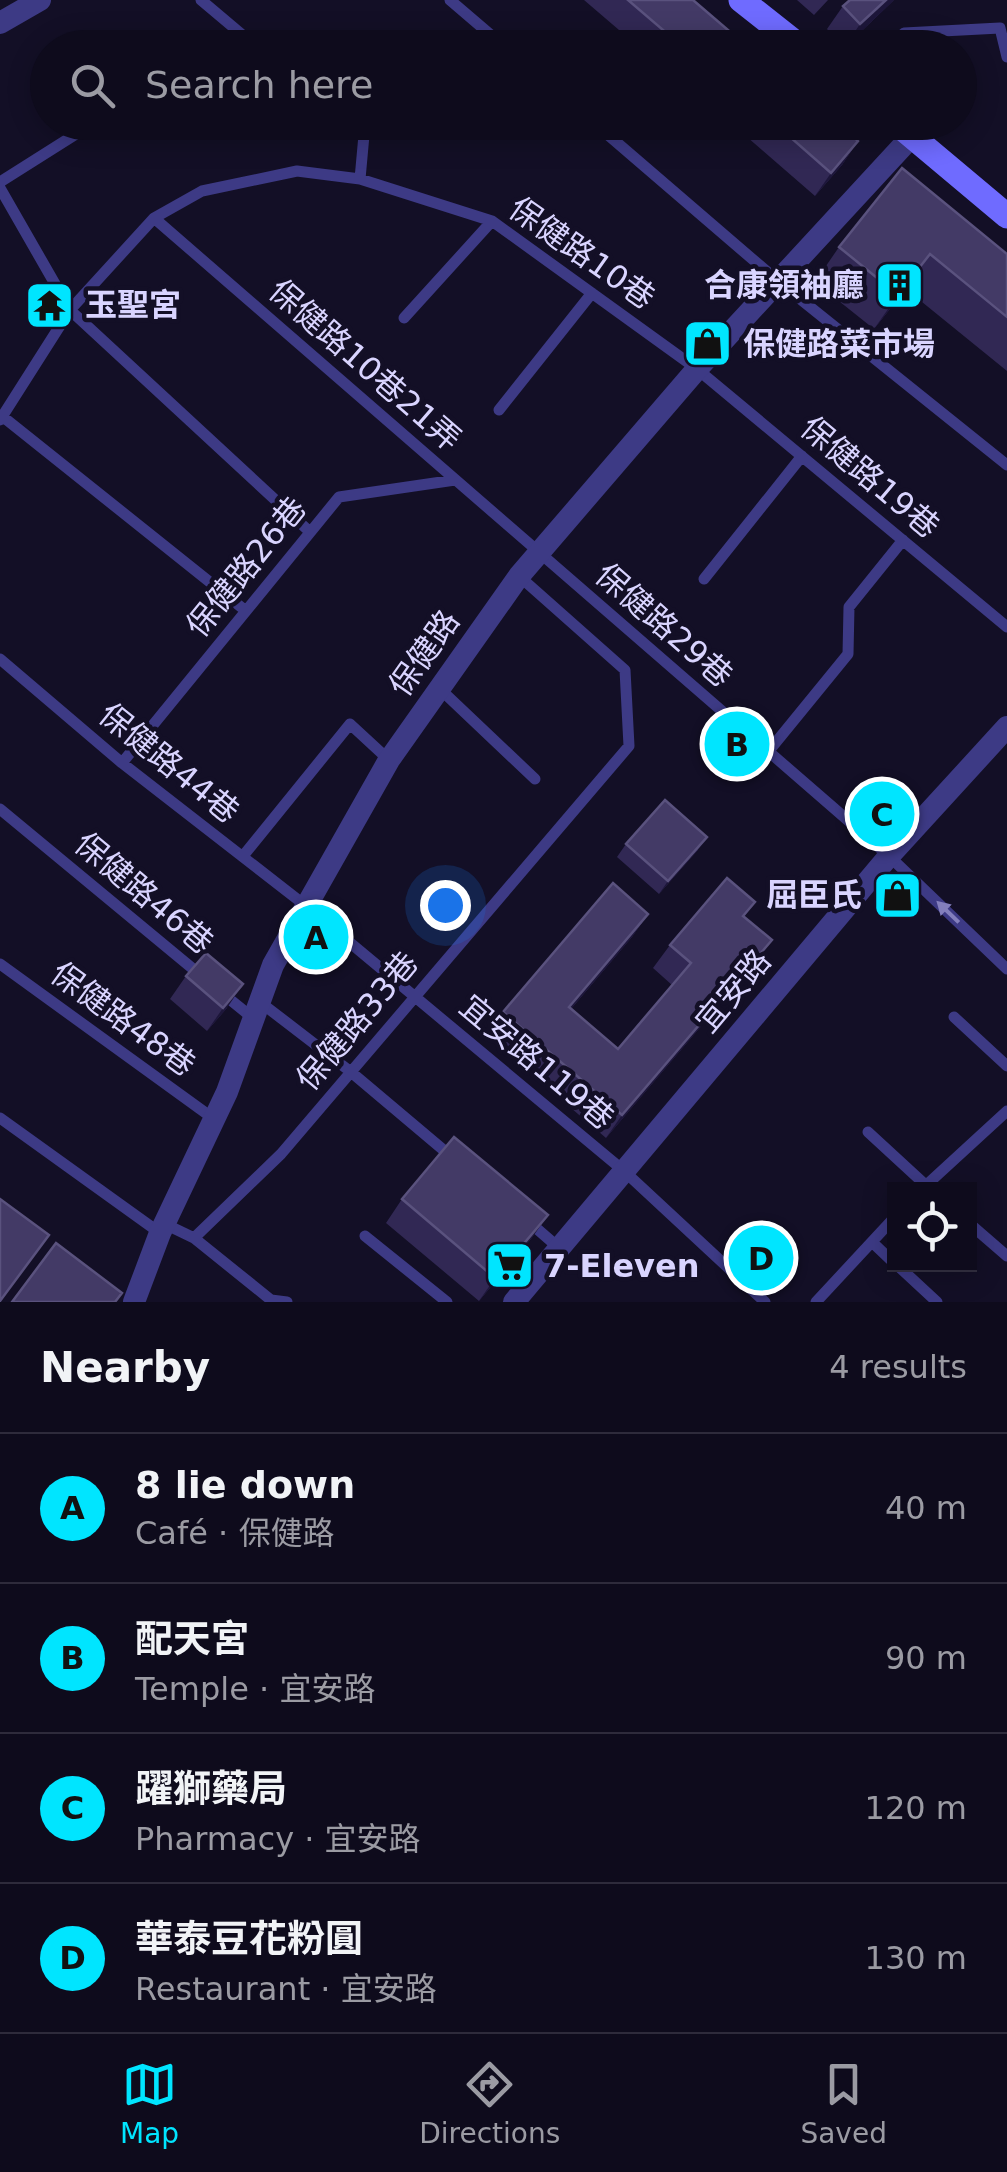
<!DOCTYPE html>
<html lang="en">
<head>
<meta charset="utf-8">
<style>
  :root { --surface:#0e0b1c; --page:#171425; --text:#f1f3f6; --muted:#9b9ba3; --line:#2e2b3b; --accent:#00e5ff }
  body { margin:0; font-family:"DejaVu Sans","Noto Sans TC",sans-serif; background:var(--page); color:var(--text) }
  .controls { position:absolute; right:30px; bottom:30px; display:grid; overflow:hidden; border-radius:0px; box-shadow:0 5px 25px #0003 }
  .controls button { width:90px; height:90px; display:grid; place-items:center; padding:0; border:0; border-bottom:2px solid var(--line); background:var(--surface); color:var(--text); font:50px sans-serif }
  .you { position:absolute; left:445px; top:905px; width:35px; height:35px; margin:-25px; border:8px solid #fff; border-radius:50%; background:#1a73e8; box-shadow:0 0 0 15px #1a73e833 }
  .badge { display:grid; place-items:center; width:65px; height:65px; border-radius:50%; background:var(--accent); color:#111; font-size:32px; font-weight:700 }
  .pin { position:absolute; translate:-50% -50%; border:5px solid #fff; box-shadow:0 2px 10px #0006 }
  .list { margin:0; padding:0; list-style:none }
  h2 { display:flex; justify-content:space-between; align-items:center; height:130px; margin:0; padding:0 40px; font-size:42px }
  h2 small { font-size:32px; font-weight:400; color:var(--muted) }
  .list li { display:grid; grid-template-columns:65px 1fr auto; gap:30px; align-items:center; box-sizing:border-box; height:150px; padding:0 40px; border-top:2px solid var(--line) }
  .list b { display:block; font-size:38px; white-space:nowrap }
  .list p { margin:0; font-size:32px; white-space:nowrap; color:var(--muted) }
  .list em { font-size:32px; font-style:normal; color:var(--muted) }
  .icon { flex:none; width:55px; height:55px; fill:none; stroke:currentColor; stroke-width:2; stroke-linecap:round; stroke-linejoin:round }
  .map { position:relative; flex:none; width:1007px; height:1302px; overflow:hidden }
  .search { position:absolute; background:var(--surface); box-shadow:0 5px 25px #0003; left:30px; right:30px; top:30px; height:110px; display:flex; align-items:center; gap:25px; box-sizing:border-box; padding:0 35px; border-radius:55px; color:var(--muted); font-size:38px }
  .sheet { height:730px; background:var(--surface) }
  nav { display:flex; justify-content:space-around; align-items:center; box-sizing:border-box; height:140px; border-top:2px solid var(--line); background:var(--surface); font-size:28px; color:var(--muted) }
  nav a { display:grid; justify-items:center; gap:5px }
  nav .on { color:var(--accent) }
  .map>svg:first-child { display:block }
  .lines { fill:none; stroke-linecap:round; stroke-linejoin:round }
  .lane { stroke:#3d3a85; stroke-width:11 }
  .street { stroke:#3d3a85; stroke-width:22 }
  .secondary { stroke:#6f6bff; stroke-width:25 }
  .wall { fill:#312854 }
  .shaded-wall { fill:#1d163a }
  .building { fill:#433a66; stroke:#5a527e; stroke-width:2.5 }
  .oneway { fill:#837fbc }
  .labels { text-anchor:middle; stroke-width:9; stroke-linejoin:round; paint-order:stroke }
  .street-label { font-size:32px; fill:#d9d4ff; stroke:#130f26 }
  .poi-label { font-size:32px; font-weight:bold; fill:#d9d4ff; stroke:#130f26; text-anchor:start }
</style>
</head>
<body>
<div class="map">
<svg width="1007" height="1302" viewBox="0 0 1007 1302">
  <rect width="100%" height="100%" fill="#130f26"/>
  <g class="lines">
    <path class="lane" d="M201,0L258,48
      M450,0L506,48
      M893,48L904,33L1000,28L1007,57
      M348,122L364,135L360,179
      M593,122L779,282L1007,465
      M0,182L95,122
      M0,188L70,310L310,532
      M154,218L889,856L1007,969
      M404,318L492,221
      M499,410L592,293
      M2,416L246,611
      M0,420L70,310L154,218L202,191L297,171L360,179L492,221L697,369L1007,627
      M704,579L802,456
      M0,659L122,763L306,906L624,1171L765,1302
      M439,688L535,779
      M768,752L848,654L849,607L903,540
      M122,763L339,497L455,480
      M0,809L204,978
      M243,856L350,724L389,760
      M0,964L214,1119
      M222,993L254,1019
      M260,1002L351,1072L453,1158
      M954,1017L1007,1066
      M0,1118L160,1233
      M868,1132L931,1190
      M921,1190L1007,1111
      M528,1221L559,1248
      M165,1224L194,1238L281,1154L629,746L625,670L519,576
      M970,1224L1007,1256
      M365,1236L447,1302
      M194,1238L271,1300L287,1302
      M872,1242L894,1263
      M896,1264L937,1302
      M816,1302L894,1218"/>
    <path class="street" d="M0,23L40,0
      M134,1302L160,1233L227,1092L273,965L389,760L519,576L697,369L912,136
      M514,1302L889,856L1007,727"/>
    <path class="secondary" d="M741,0L802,48
      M895,122L1007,216"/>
  </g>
  <path class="wall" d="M584,0H693L749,48H640Z
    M797,0H828L814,15Z
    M894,0L844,48L827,29L843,6Z
    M730,122H742L737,129Z
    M757,122H837L858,141L842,165L815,196L747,137Z
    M839,247L1007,254V371L906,289L874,329L815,282Z
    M626,844L698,850L659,894L617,857Z
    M755,902L744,917L755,963L606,1138L487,1036L503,1012L648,914L632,937L571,1009L618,1049L672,985L653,968L670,945Z
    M186,976L227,1008L207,1031L170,999Z
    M402,1199L548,1215L531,1239L479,1301L386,1223Z"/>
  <path class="shaded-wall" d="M886,0H894L844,48L860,24Z
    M858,141L842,165L815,196L831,173Z
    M930,254L906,289L874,329L898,295Z
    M707,837L698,850L659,894L668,881Z
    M648,914L632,937L553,1030L569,1007Z
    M772,940L755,963L606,1138L622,1115Z
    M243,984L227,1008L207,1031L223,1008Z
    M548,1215L531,1239L479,1301L495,1278Z"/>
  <path class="building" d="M628,0H693L749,48H684Z
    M850,0H886L860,24L843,6Z
    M773,122H837L858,141L831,173Z
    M902,168L1007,254V317L930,254L898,295L839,247Z
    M665,800L707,837L668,881L626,844Z
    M727,878L755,902L743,916L772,940L622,1115L503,1012L613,883L648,914L569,1007L618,1049L691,963L670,945Z
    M206,953L243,984L223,1008L186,976Z
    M454,1137L548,1215L495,1278L402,1199Z
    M0,1199L49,1235L0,1301Z
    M56,1243L122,1293L115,1302H12Z"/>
  <defs><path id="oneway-solid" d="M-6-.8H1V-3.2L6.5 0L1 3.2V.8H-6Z" transform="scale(2.5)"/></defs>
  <use class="oneway" href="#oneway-solid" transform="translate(948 912) rotate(-136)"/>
  <defs>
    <symbol id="building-square" viewBox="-11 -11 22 22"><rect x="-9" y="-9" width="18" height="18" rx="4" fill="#00e5ff" stroke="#130f26"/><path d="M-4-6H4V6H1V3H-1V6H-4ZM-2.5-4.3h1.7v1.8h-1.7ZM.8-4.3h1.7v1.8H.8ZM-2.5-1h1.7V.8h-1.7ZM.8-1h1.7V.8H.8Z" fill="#111"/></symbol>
    <symbol id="temple-square" viewBox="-11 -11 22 22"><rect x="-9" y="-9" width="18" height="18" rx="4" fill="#00e5ff" stroke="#130f26"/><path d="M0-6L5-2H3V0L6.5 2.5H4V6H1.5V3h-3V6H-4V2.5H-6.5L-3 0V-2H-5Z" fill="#111"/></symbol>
    <symbol id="shop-square" viewBox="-11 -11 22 22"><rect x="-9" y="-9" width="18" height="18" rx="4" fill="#00e5ff" stroke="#130f26"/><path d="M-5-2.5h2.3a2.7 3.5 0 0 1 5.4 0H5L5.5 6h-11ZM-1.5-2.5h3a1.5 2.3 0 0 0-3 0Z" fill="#111"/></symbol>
    <symbol id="supermarket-square" viewBox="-11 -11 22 22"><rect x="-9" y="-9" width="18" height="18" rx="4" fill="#00e5ff" stroke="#130f26"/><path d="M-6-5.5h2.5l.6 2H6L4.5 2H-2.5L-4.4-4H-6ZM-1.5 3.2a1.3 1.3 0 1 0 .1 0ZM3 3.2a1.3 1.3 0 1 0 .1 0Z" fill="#111"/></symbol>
  </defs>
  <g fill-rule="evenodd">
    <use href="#building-square" x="872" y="258" width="55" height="55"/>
    <use href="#temple-square" x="22" y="278" width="55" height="55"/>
    <use href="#shop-square" x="680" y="316" width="55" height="55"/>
    <use href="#shop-square" x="870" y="868" width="55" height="55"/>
    <use href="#supermarket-square" x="482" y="1238" width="55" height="55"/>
  </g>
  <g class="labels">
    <g class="street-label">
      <text transform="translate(582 253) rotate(35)" y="11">保健路10巷</text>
      <text transform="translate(365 365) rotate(41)" y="11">保健路10巷21弄</text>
      <text transform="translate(870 477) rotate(40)" y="11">保健路19巷</text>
      <text transform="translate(246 567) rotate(-51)" y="11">保健路26巷</text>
      <text transform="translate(664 625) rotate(41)" y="11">保健路29巷</text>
      <text transform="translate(424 653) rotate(-55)" y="11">保健路</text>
      <text transform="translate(169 763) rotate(39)" y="11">保健路44巷</text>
      <text transform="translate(144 893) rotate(40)" y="11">保健路46巷</text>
      <text transform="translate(733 991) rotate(-50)" y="11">宜安路</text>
      <text transform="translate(123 1019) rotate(36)" y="11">保健路48巷</text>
      <text transform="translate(357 1021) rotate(-50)" y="11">保健路33巷</text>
      <text transform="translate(537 1062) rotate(40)" y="11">宜安路119巷</text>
    </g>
    <g class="poi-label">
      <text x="864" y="296" text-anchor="end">合康領袖廳</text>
      <text x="85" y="316">玉聖宮</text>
      <text x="743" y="355">保健路菜市場</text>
      <text x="862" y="906" text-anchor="end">屈臣氏</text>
      <text x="544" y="1277">7-Eleven</text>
    </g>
  </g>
</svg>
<div class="controls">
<button><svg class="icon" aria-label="locate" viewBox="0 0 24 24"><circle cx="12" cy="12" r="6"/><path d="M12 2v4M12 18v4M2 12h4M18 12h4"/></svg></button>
</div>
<div class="you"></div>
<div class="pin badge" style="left:316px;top:937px">A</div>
<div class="pin badge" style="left:737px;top:744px">B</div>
<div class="pin badge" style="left:882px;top:814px">C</div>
<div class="pin badge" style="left:761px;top:1258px">D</div>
<div class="search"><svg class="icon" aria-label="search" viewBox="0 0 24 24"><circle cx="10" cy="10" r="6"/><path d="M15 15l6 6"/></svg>Search here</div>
</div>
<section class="sheet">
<h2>Nearby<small>4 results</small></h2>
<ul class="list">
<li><span class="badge">A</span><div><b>8 lie down</b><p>Café · 保健路</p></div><em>40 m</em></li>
<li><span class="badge">B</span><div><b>配天宮</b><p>Temple · 宜安路</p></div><em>90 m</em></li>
<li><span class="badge">C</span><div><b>躍獅藥局</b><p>Pharmacy · 宜安路</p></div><em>120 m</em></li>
<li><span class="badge">D</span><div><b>華泰豆花粉圓</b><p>Restaurant · 宜安路</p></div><em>130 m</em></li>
</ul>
</section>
<nav>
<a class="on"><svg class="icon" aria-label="map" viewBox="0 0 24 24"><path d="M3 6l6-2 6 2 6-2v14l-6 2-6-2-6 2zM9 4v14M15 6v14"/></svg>Map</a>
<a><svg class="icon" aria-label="directions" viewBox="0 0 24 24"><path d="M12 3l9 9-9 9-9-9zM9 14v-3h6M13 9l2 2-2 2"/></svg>Directions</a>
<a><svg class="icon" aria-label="saved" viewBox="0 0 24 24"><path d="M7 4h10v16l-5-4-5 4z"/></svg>Saved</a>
</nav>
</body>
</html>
